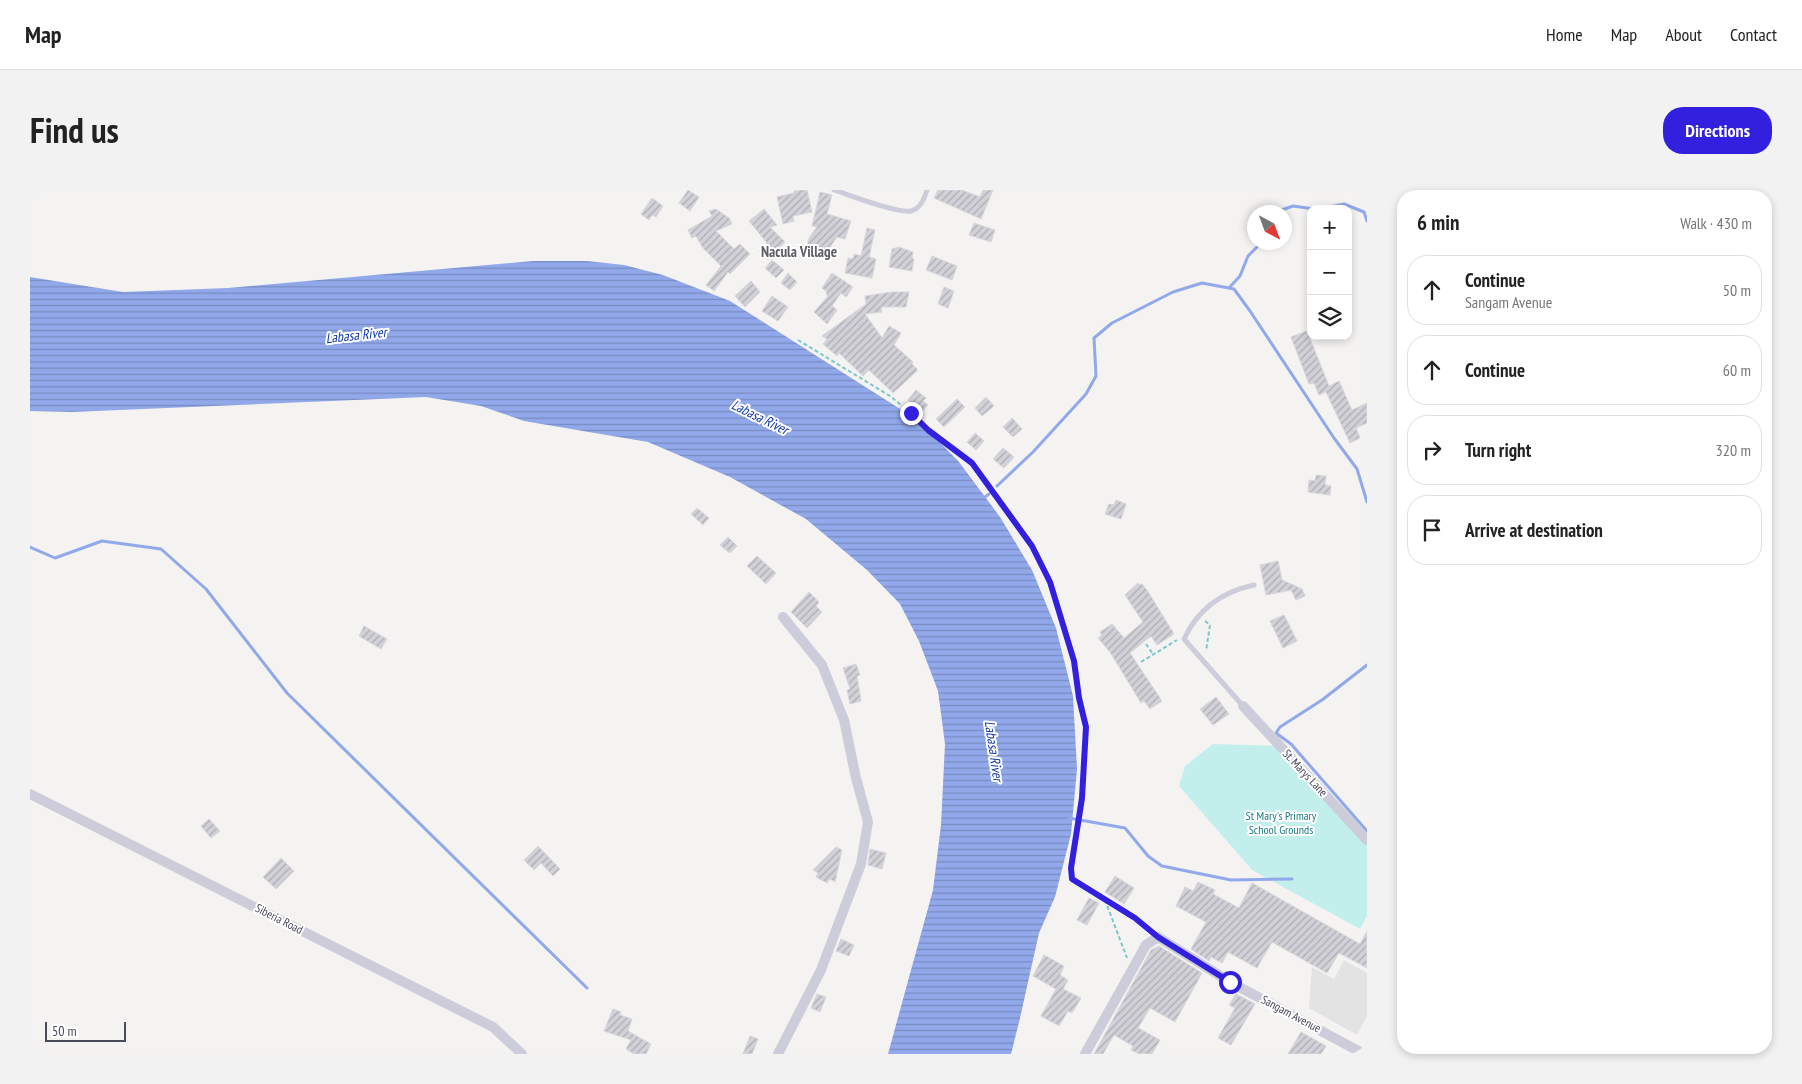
<!DOCTYPE html>
<html lang="en">
<head>
<meta charset="utf-8">
<style>
  :root { --surface:#fff; --page:#f2f2f2; --text:#222; --muted:#767676; --line:#e0e0e0; --accent:#3320df }
  body { margin:0; font-family:"PT Sans Narrow",sans-serif; background:var(--page); color:var(--text) }
  .controls { position:absolute; right:15px; top:15px; display:grid; overflow:hidden; border-radius:10px; box-shadow:0 2px 8px #0003 }
  .controls button { width:45px; height:45px; display:grid; place-items:center; padding:0; border:0; border-bottom:1px solid var(--line); background:var(--surface); color:var(--text); font:25px sans-serif }
  .compass { position:absolute; left:1217px; top:15px; width:45px; height:45px; border-radius:50%; background:var(--surface); box-shadow:0 2px 8px #0003; rotate:139deg }
  .scale { position:absolute; left:15px; bottom:12px; width:81px; box-sizing:border-box; padding-left:5px; border:2px solid #4a4a5e; border-top:0; font-size:14px; line-height:18px; white-space:nowrap; color:#4a4a5e; -webkit-text-stroke:4px #fff; paint-order:stroke }
  .stop { position:absolute; width:15px; height:15px; margin:-11px; border:4px solid #3320df; border-radius:50%; background:#fff }
  .stop.end { background:#3320df; border-color:#fff; box-shadow:0 1px 5px #0008 }
  .list { margin:0; padding:0; list-style:none }
  h2 { display:flex; justify-content:space-between; align-items:center; height:65px; margin:0; padding:0 20px; font-size:21px }
  h2 small { font-size:16px; font-weight:400; color:var(--muted) }
  .list li { display:grid; grid-template-columns:32px 1fr auto; gap:15px; align-items:center; box-sizing:border-box; height:70px; margin:0 10px 10px; padding:0 10px; border:1px solid var(--line); border-radius:20px }
  .list b { display:block; font-size:19px; white-space:nowrap }
  .list p { margin:0; font-size:16px; white-space:nowrap; color:var(--muted) }
  .list em { font-size:16px; font-style:normal; color:var(--muted) }
  .icon { flex:none; width:28px; height:28px; fill:none; stroke:currentColor; stroke-width:2; stroke-linecap:round; stroke-linejoin:round }
  .map { position:relative; flex:none; width:1337px; height:864px; overflow:hidden; border-radius:20px }
  header { display:flex; align-items:center; gap:30px; box-sizing:border-box; height:70px; padding:0 25px; background:var(--surface); border-bottom:1px solid var(--line) }
  header strong { font-size:24px }
  nav { display:flex; gap:28px; margin-inline-start:auto; font-size:18px }
  .intro { display:flex; align-items:center; justify-content:space-between; box-sizing:border-box; height:120px; padding:0 30px }
  h1 { margin:0; font-size:35px }
  .button { padding:12px 22px; border-radius:20px; background:var(--accent); color:#fff; font-size:18px; font-weight:700 }
  main { display:flex; gap:30px; padding:0 30px }
  aside { flex:1; background:var(--surface); border-radius:20px; box-shadow:0 2px 8px #0003 }
  .map>svg:first-child { display:block }
  .education { fill:#e4e3e3 }
  .green { fill:#c2efeb }
  .water { fill:url(#water-rules) }
  .lines { fill:none; stroke-linecap:round; stroke-linejoin:round }
  .stream { stroke:#91a8ea; stroke-width:3 }
  .building { fill:url(#building-hatch); stroke:#d7d6dc }
  .path { stroke:#7bc8cc; stroke-width:2; stroke-dasharray:4 2.5; stroke-linecap:butt }
  .service { stroke:#ccccda; stroke-width:5 }
  .minor { stroke:#ccccda; stroke-width:10 }
  .route { stroke:#3320df; stroke-width:6 }
  .labels { text-anchor:middle; stroke-width:4; stroke-linejoin:round; paint-order:stroke }
  .street-label { font-size:12px; fill:#4a4a5e; stroke:#fff }
  .park-label { font-size:12px; fill:#1b7b7f; stroke:#fff }
  .water-label { font-size:14px; font-style:italic; fill:#1138aa; stroke:#fff }
  .quarter-label { font-size:15px; font-weight:bold; fill:#5f5e66; stroke:#fff }
</style>
</head>
<body>
<header>
<strong>Map</strong>
<nav><a>Home</a><a>Map</a><a>About</a><a>Contact</a></nav>
</header>
<div class="intro"><h1>Find us</h1><a class="button">Directions</a></div>
<main>
<div class="map">
<svg width="1337" height="864" viewBox="0 0 1337 864">
  <defs>
    <pattern id="water-rules" width="6" height="5" patternUnits="userSpaceOnUse" patternTransform="scale(1.25)"><rect width="6" height="5" fill="#91a8ea"/><path d="M0 2.5h6" fill="none" stroke="#788bc1"/></pattern>
    <pattern id="building-hatch" width="6" height="6" patternUnits="userSpaceOnUse" patternTransform="scale(1.25)"><rect width="6" height="6" fill="#d2d1d8"/><path d="M-1 1l2-2M0 6l6-6M5 7l2-2" fill="none" stroke="#acacb2"/></pattern>
  </defs>
  <rect width="100%" height="100%" fill="#f4f3f1"/>
  <path class="education" d="M1314,770L1337,783V826L1327,845L1279,818L1282,777L1304,789Z"/>
  <path class="green" d="M1183,554L1253,556L1337,649V726L1330,739L1222,680L1149,596L1155,576Z"/>
  <path class="water" d="M503,71H557L594,75L633,85L700,111L889,231L929,272L970,327L1002,380L1026,438L1043,506L1047,579L1041,644L1025,707L1009,743L990,828L981,864H858L903,700L911,635L915,554L908,501L889,451L870,414L837,380L776,329L700,287L618,252L494,231L451,216L396,207L42,222L0,221V87L93,102L198,98Z"/>
  <g class="lines">
    <path class="stream" d="M1290,19L1314,14L1334,22L1337,31
      M1246,22L1263,16L1284,19
      M1199,98L1210,86L1218,66L1232,52
      M967,296L1003,262L1056,204L1066,186L1064,148L1082,133L1143,102L1172,93L1204,99L1220,121L1304,248L1327,279L1337,312
      M955,307L959,304
      M0,357L25,368L72,351L131,359L176,399L257,503L557,798
      M1337,475L1292,510L1250,537L1246,543L1261,554L1337,641
      M1039,628L1095,638L1118,666L1132,676L1201,690L1262,689"/>
  </g>
  <path class="building" d="M658,0L669,7L660,21L649,13Z
    M769,0H777L782,22L763,26L764,31L753,34L747,7L764,3V1Z
    M908,0H932L950,7L953,0H963L951,29L904,8Z
    M790,2L802,5L797,24L821,31L815,49L807,47L793,67L777,57L779,48L787,37L782,36Z
    M622,8L633,16L626,27L622,25L619,30L611,24Z
    M686,19L699,28L702,34L686,41L704,59L710,54L720,64L700,84L698,82L684,101L676,95L691,76L673,58L666,46L662,48L658,40L682,26L679,21Z
    M734,19L747,35L740,37L755,52L738,70L729,61L737,53L719,31Z
    M944,33L965,40L961,52L939,45Z
    M837,38L845,40L839,67L846,69L842,88L815,83L818,68L823,69L824,64L831,66Z
    M869,57L883,62L882,68L884,69L882,81L859,77L862,59Z
    M902,66L927,76L922,90L896,80Z
    M742,70L754,80L746,88L735,78Z
    M758,83L767,92L760,100L751,93Z
    M802,83L823,97L816,107L811,103L802,116L807,120L797,134L784,122L798,106L796,104L797,102L792,98Z
    M721,91L730,102L715,117L705,106Z
    M914,97L924,101L918,118L908,114Z
    M862,102H879L876,117H851L852,122L835,124L852,148L859,136L871,143L864,155L883,172L882,174L887,179V181L863,203L839,180L833,186L809,163L807,166L793,154L797,149L792,146L836,114L835,106Z
    M742,106L758,117L748,131L732,121Z
    M1277,141L1299,196L1309,191L1322,220L1337,213V233L1326,238L1330,248L1320,253L1296,202L1289,205L1284,193L1279,194L1261,147Z
    M886,200L896,208L893,211L898,215L892,222L878,210Z
    M956,207L964,216L952,226L945,218Z
    M927,209L935,217L914,237L906,229Z
    M982,228L992,239L983,247L973,237Z
    M945,243L954,251L946,260L937,252Z
    M973,258L984,267L974,278L963,269Z
    M1286,285L1296,286L1295,295L1301,296L1300,305L1278,302L1279,290L1285,291Z
    M1086,310L1096,314L1091,329L1075,324L1079,314L1084,315Z
    M667,318L679,328L673,335L661,324Z
    M698,347L707,356L700,363L690,355Z
    M727,366L746,383L736,394L717,376Z
    M1248,371L1252,390L1272,399L1275,406L1266,410L1261,400L1236,405L1230,375Z
    M1108,393L1110,395L1112,394L1117,400L1144,444L1127,455L1121,446L1100,463L1132,511L1120,519L1114,511L1111,513L1080,462L1068,448L1072,445L1070,442L1082,434L1094,448L1113,432L1095,405Z
    M779,402L789,412L786,416L792,422L777,438L761,422Z
    M1254,425L1267,451L1253,458L1240,431Z
    M334,436L357,449L351,459L329,446Z
    M826,474L830,485L827,486L831,511L820,514L817,500L820,499L813,478Z
    M1186,507L1199,524L1183,535L1170,519Z
    M179,629L190,641L181,648L171,636Z
    M508,656L530,679L523,686L511,673L504,680L494,670Z
    M806,657L812,660L805,692L800,689L797,693L786,687L788,683L783,680Z
    M840,659L856,663L852,679L838,675Z
    M251,668L264,681L246,699L233,687Z
    M1085,686L1104,698L1094,714L1075,702Z
    M1168,692L1185,700L1183,704L1209,718L1222,693L1330,754L1337,741V778L1309,763L1297,783L1242,752L1227,778L1198,762L1192,773L1181,767L1179,771L1161,759L1176,732L1146,716L1155,697L1163,701Z
    M1059,708L1069,713L1057,735L1047,730Z
    M811,749L824,755L819,766L806,761Z
    M1129,756L1172,783L1145,832L1120,818L1108,838L1130,850L1122,864H1109L1101,860L1103,856L1084,845L1073,864H1064L1121,760Z
    M1014,765L1034,776L1030,785L1038,790L1033,799L1051,808L1042,823L1038,821L1029,836L1011,826L1026,799L1003,786Z
    M787,804L796,807L790,822L781,818Z
    M1206,804L1225,814L1201,855L1188,848L1205,818L1199,815Z
    M583,819L591,822L590,825L602,829L598,841L621,854L616,864H604L596,859L601,850L574,841Z
    M1271,842L1296,856L1291,864H1258Z
    M720,846L728,849L722,864H713Z"/>
  <g class="lines">
    <path class="path" d="M768,150L860,206L881,223L898,240L942,273L1002,356L1020,392L1035,436L1045,471L1049,508L1056,537L1052,608L1041,677L1042,689L1105,728L1120,741
      M1175,431L1180,435L1176,461
      M1116,454L1123,464
      M1111,472L1147,450
      M1075,710L1097,768"/>
    <path class="service" d="M804,0C819,5 868,24 881,21C891,18 894,9 897,0
      M1213,516L1154,449C1168,419 1191,402 1224,395"/>
    <path class="minor" d="M1213,516L1337,650
      M0,604L463,837L492,864
      M748,864L791,780L831,674L838,632L826,588L814,530L792,475L753,427
      M1055,864L1116,755L1128,747L1200,792L1334,864"/>
  </g>
  <g class="lines">
    <path class="route" d="M881,223L898,240L942,273L1002,356L1020,392L1044,471L1049,508L1056,537L1052,608L1041,678L1042,689L1105,728L1128,747L1200,792"/>
  </g>
  <g class="labels">
    <g class="street-label">
      <text transform="translate(1275 583) rotate(47)" y="4">St. Marys Lane</text>
      <text transform="translate(249 729) rotate(27)" y="4">Siberia Road</text>
      <text transform="translate(1261 824) rotate(28)" y="4">Sangam Avenue</text>
    </g>
    <g class="park-label">
      <text x="1251" y="630">St Mary's Primary<tspan x="1251" dy="14">School Grounds</tspan></text>
    </g>
    <g class="water-label">
      <text transform="translate(326 145) rotate(-6)" y="5">Labasa River</text>
      <text transform="translate(730 227) rotate(26)" y="5">Labasa River</text>
      <text transform="translate(964 561) rotate(82)" y="5">Labasa River</text>
    </g>
    <g class="quarter-label">
      <text x="769" y="67">Nacula Village</text>
    </g>
  </g>
</svg>
<div class="controls">
<button>+</button>
<button>−</button>
<button><svg class="icon" aria-label="layers" viewBox="0 0 24 24"><path d="M12 4l9 5-9 5-9-5zM3 14l9 5 9-5"/></svg></button>
</div>
<svg class="compass" viewBox="-18 -18 36 36"><path d="M0-13l5 13h-10z" fill="#e53935"/><path d="M0 13l5-13h-10z" fill="#767676"/></svg>
<div class="scale">50 m</div>
<div class="stop" style="left:1200px;top:792px"></div>
<div class="stop end" style="left:881px;top:223px"></div>
</div>
<aside>
<h2>6 min<small>Walk · 430 m</small></h2>
<ul class="list">
<li><svg class="icon" aria-label="ahead" viewBox="0 0 24 24"><path d="M12 20V5M6 11l6-6 6 6"/></svg><div><b>Continue</b><p>Sangam Avenue</p></div><em>50 m</em></li>
<li><svg class="icon" aria-label="ahead" viewBox="0 0 24 24"><path d="M12 20V5M6 11l6-6 6 6"/></svg><div><b>Continue</b></div><em>60 m</em></li>
<li><svg class="icon" aria-label="right" viewBox="0 0 24 24"><path d="M7 20v-9h11M14 6l5 5-5 5"/></svg><div><b>Turn right</b></div><em>320 m</em></li>
<li><svg class="icon" aria-label="arrive" viewBox="0 0 24 24"><path d="M6 21V4h12l-3 4 3 4H6"/></svg><div><b>Arrive at destination</b></div></li>
</ul>
</aside>
</main>
</body>
</html>
